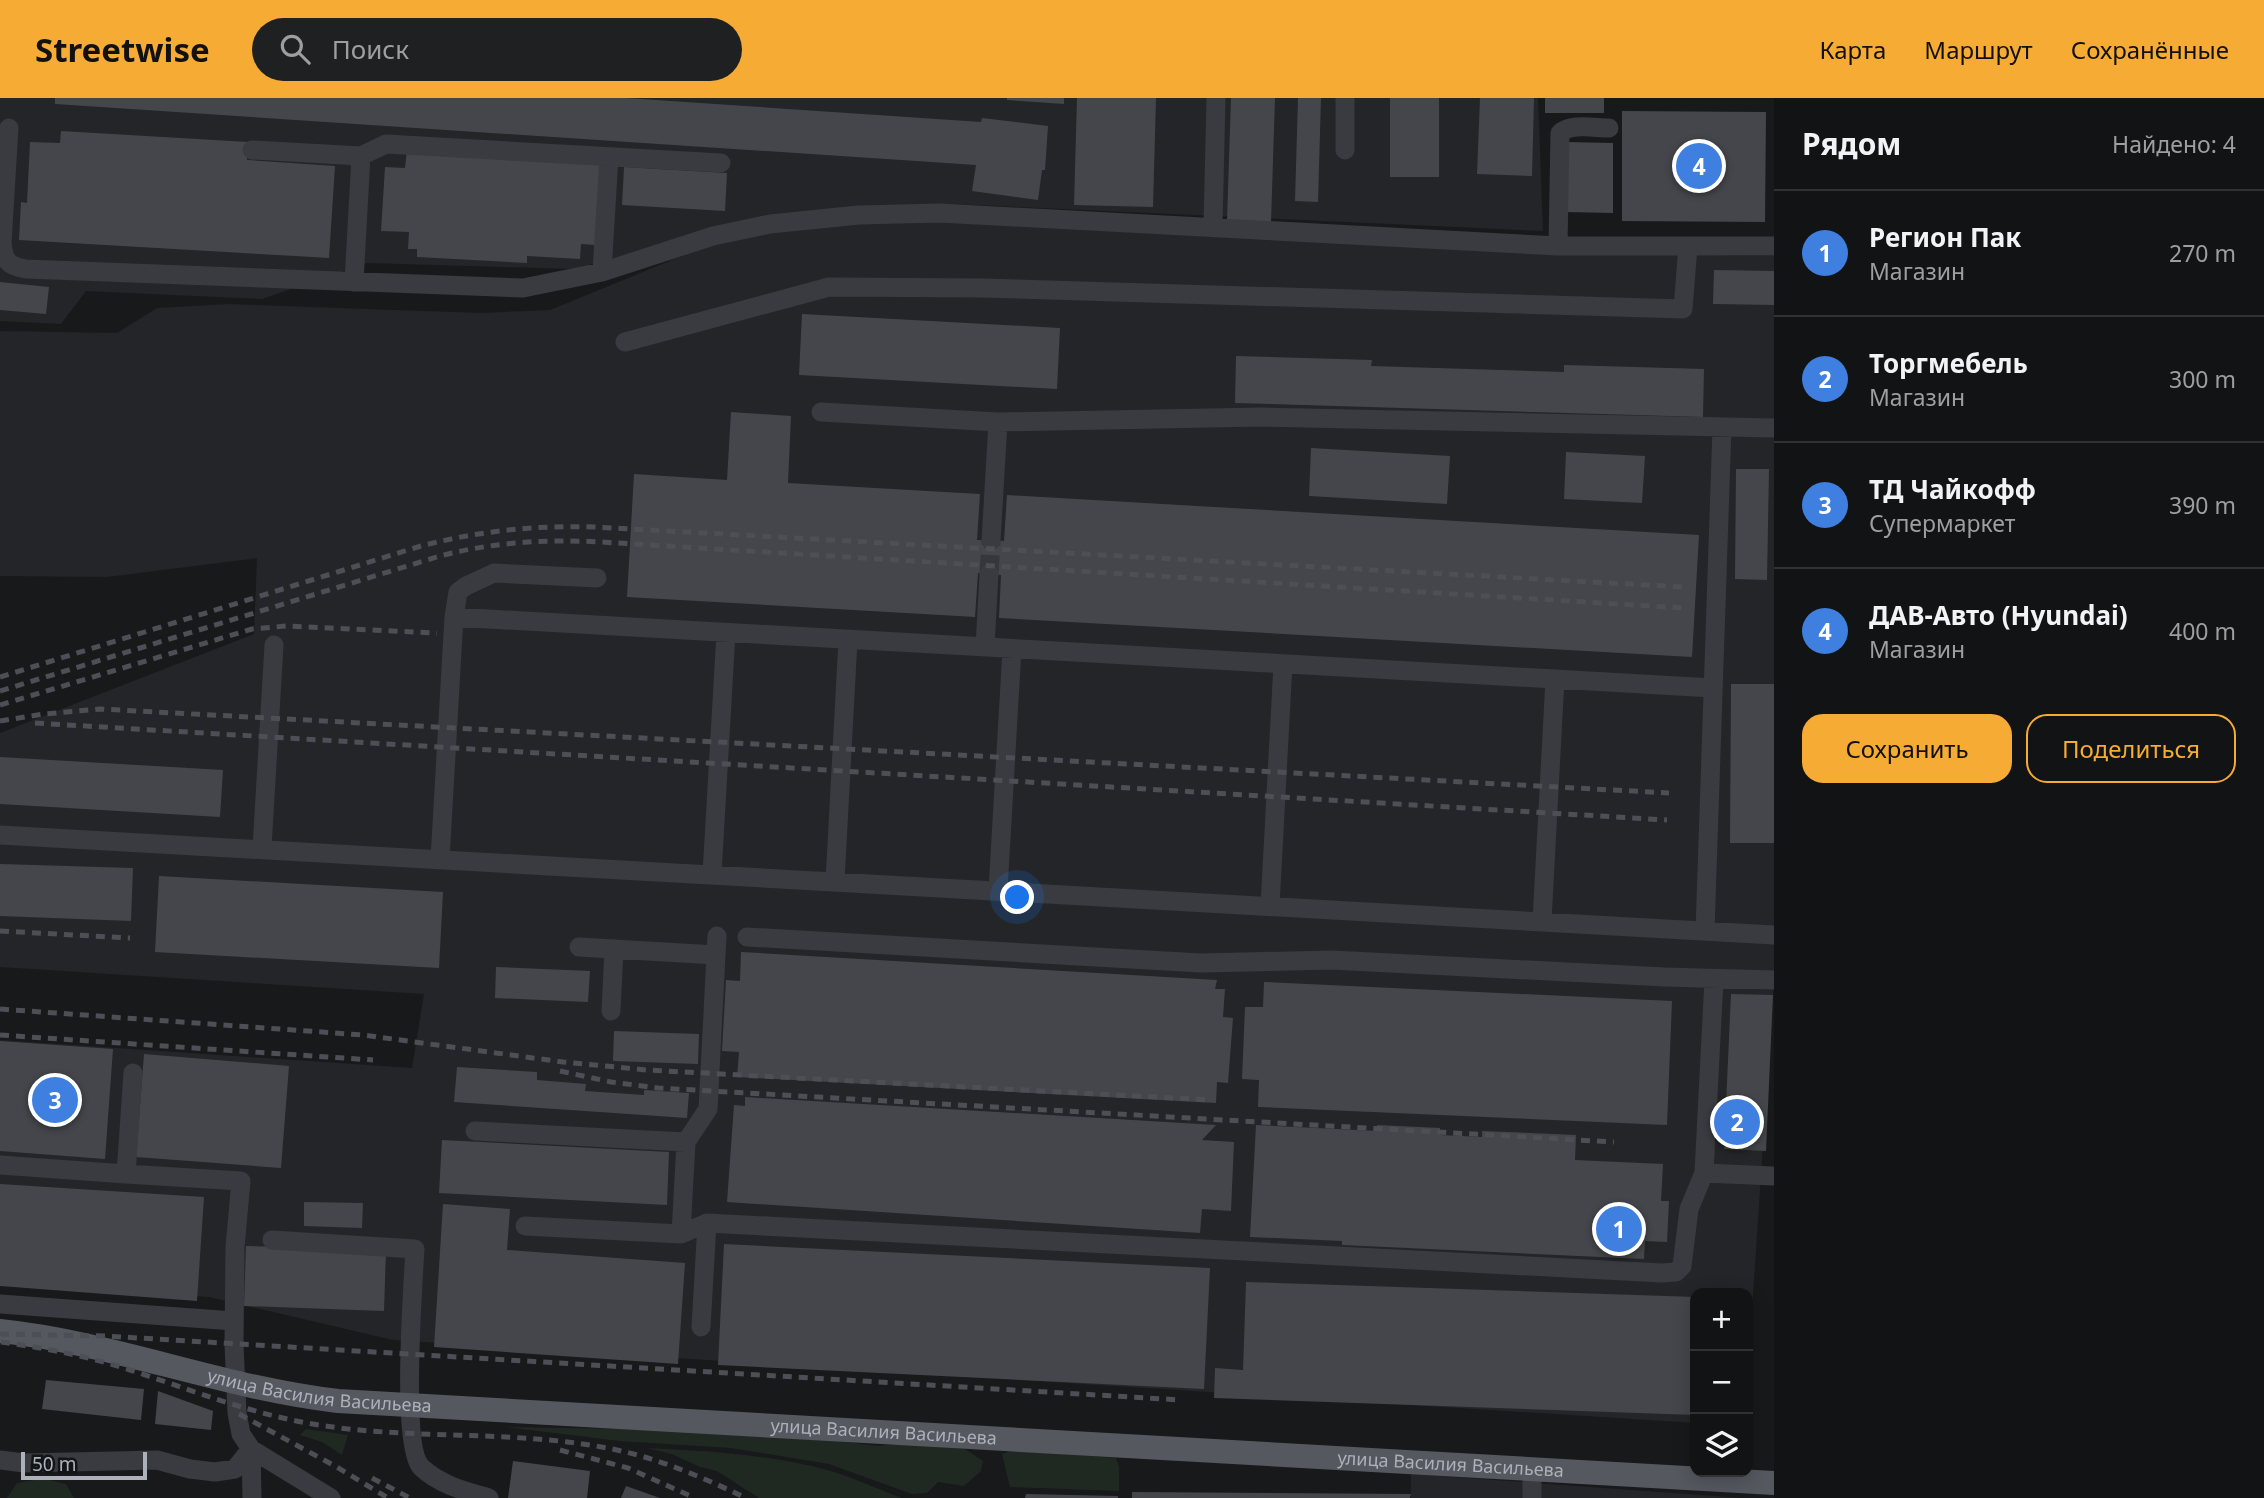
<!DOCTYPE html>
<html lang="ru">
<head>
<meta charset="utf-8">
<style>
  :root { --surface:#121314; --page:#1f2022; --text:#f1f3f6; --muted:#9c9ea0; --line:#313234; --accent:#f6ab35 }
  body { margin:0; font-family:"Noto Sans",sans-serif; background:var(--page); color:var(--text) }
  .controls { position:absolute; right:21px; bottom:21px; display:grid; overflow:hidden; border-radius:14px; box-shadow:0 4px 18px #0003 }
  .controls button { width:63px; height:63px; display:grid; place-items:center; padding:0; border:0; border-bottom:2px solid var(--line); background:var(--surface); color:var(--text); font:35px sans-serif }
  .scale { position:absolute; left:21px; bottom:18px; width:126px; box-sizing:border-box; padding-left:7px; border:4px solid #abb0bb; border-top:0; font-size:19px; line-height:24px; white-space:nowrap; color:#abb0bb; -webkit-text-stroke:5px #131416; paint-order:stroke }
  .you { position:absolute; left:1018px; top:800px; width:24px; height:24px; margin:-18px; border:5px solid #fff; border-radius:50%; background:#1a73e8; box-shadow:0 0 0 10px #1a73e833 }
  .badge { display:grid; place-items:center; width:46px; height:46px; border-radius:50%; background:var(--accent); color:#fff; font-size:23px; font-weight:700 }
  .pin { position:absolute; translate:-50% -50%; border:4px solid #fff; box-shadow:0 2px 7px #0006 }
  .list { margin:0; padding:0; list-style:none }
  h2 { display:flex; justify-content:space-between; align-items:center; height:91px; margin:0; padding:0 28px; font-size:30px }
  h2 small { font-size:23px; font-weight:400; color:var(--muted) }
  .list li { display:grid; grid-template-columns:46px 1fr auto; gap:21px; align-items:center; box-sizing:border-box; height:126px; padding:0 28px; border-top:2px solid var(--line) }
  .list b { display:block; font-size:26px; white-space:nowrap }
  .list p { margin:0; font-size:23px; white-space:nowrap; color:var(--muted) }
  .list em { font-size:23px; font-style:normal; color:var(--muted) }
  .actions { display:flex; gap:14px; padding:21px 28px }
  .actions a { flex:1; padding:16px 0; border:2px solid var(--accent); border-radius:21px; text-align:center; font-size:24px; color:var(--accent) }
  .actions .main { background:var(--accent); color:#111 }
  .icon { flex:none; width:38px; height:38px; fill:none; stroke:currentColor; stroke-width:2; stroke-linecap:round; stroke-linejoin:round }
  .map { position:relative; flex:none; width:1774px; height:1400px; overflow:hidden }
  header { display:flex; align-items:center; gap:42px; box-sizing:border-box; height:98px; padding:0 35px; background:var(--accent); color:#111 }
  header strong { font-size:33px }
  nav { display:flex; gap:38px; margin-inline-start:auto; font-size:24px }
  .search { width:490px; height:63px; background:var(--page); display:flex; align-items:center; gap:18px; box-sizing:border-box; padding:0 24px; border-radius:38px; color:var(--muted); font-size:26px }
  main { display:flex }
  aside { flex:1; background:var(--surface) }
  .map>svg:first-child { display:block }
  .built { fill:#242528 }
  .green { fill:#202921 }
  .building { fill:#45464b }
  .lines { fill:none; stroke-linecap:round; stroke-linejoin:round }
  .minor-tunnel { stroke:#35373b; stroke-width:19; stroke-dasharray:19 10; stroke-linecap:butt }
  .minor { stroke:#393b40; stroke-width:19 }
  .major { stroke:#55585f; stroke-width:24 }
  .rail { stroke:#4c4f55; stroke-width:5; stroke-dasharray:9 7; stroke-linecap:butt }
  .labels { text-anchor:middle; stroke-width:7; stroke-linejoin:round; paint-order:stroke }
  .street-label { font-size:18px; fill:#abb0bb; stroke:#131416 }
</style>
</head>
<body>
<header>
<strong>Streetwise</strong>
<div class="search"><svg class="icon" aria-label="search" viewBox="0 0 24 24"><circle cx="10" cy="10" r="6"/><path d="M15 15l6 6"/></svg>Поиск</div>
<nav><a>Карта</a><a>Маршрут</a><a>Сохранённые</a></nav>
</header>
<main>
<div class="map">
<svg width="1774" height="1400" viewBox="0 0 1774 1400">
  <rect width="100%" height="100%" fill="#18191b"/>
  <path class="built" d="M0,0H1538L1543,133L952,106L759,122L573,171L367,165L262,201L86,193L61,226L0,223Z
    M915,122L1674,157L1774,158V881L1748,1272V1195H1695V1325L393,1242L209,1199L0,1184V942L412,970L424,896L0,869V635L254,536L257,460L107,479L0,478V233L117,235L157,210L228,206L481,215L550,212L721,142L818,124Z
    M1411,1376L1742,1400H1411Z"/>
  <path class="green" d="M506,1329L681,1332L806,1339L877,1348L911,1345L965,1351L983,1363L981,1373L964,1388L938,1384L927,1395L912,1396L829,1366L731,1350L619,1343Z
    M306,1331L348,1337L342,1357L322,1344L300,1337Z
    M646,1350C706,1353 768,1356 827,1372C852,1379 877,1391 902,1400H759L717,1373L700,1369L672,1356Z
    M1013,1352L1116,1360L1119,1369V1393L1010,1389L1002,1356Z
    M35,1382H49L66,1386L74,1400H7L17,1385Z"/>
  <path class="building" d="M55,0H626L981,24L982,20L1048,28L1045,72H1042L1038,102L972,93L976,67L55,6Z
    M1007,0H1064V6L1007,2Z
    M1077,0H1156L1153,109L1074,107Z
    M1231,0H1275L1271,124L1227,123Z
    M1298,0H1321L1318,104L1295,103Z
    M1390,0H1439V79H1390Z
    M1480,0H1534L1532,78L1477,76Z
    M1545,0H1604V15H1545Z
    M1622,13L1766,14L1765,124L1622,123Z
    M61,33L248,44L247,62L335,68L329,160L19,142L21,104L27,105L30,44L60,45Z
    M1566,44L1613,45V115L1565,114Z
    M407,52L601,64L596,147L581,146L580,161L527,158V165L417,159V151H408L409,134L381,133L385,69L405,70Z
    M624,69L727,75L725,113L622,107Z
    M1714,172L1774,173V207L1713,206Z
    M0,184L49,189L46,216L0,212Z
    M802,216L1060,230L1057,291L799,277Z
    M1236,258L1372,262L1371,268L1564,274V267L1704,271L1703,319L1235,305Z
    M731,314L791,318L788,385L980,396L977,442L1004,443L1007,397L1699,437L1692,559L999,520L1001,477L978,475L975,519L627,499L634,376L727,382Z
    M1311,350L1450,358L1447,406L1309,398Z
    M1566,354L1645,358L1642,405L1564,401Z
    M1736,371H1769L1767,482L1735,481Z
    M1731,586H1774V745H1730Z
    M0,659L223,672L220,719L0,706Z
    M0,766L133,770L131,823L0,818Z
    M159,778L443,794L439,870L155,854Z
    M741,854L1217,882L1215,891H1225L1223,919L1233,920L1228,985L1217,984L1216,1005L737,979L739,954L722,953L726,882L740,883Z
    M496,869L590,873L588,904L495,900Z
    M1264,884L1672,903L1667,1027L1258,1009L1259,982L1242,981L1245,909H1263Z
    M1731,896L1773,897L1766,1053L1724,1051Z
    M614,933L699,936L698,966L613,963Z
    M0,943L113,951L105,1061L0,1053Z
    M144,956L289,968L281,1070L136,1059Z
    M457,969L537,974V982L586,986L585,993L644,997V992L689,995L687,1020L454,1004Z
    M745,999L1216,1027L1202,1042L1234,1044L1231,1113L1202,1111L1200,1135L727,1104L734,1007L745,1008Z
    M1256,1027L1377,1033V1027L1440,1030V1037L1482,1039V1033L1576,1037L1575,1062L1663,1066L1661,1103H1669L1667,1144L1645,1143L1644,1161L1342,1147V1143L1250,1139Z
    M442,1042L669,1054L667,1107L439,1095Z
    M0,1086L204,1099L197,1203L0,1188Z
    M304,1104L363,1105L362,1130L304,1128Z
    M443,1106L510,1111L507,1152L685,1165L678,1266L434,1249Z
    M724,1146L1210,1170L1204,1291L718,1267Z
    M246,1148L386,1152L384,1213L244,1208Z
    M1246,1184L1695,1199V1317L1214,1300L1215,1270L1243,1272Z
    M46,1282L144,1291L141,1322L42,1311Z
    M158,1293L213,1313L211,1332L155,1326Z
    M513,1363L590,1373L587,1400H508Z
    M626,1388L660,1400H621Z
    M1132,1394L1411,1396L1410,1400H1132Z
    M1026,1396L1118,1398V1400H1025Z"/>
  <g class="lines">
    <path class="minor-tunnel" d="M989,476L991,443"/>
    <path class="minor" d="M9,30L2,145C4,163 8,168 26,171L523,190L602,174L713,138L770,126L859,117L940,115L1558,148H1774
      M252,52L361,58L354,184
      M1345,52V0
      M361,58L386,46L721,65
      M1213,128L1216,0
      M1558,148L1560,35C1571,25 1594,30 1609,30
      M602,174L609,59
      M625,244L829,189L983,190L1683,211L1688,148
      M821,314L998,324L1261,319L1774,330
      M991,443L998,324
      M454,519L458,494L466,488L494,475L597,480
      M985,549L989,476
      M0,737L1774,837
      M262,750L274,547
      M440,761L454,519L1713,590
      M712,776L726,535
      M835,783L848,542
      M998,792L1012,551
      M1270,808L1283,566
      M1542,823L1555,581
      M1705,833L1722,329
      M747,839L1201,865L1332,862L1665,879L1774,882
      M579,849L716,857
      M611,913L614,851
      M133,975L126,1076L241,1083L235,1149L234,1246L237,1315L241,1336L251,1351L252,1400
      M475,1033L686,1044
      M0,1067L126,1076
      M1704,1075L1774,1078
      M525,1128L681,1136L707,1125L1662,1175L1676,1174L1682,1168L1689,1111L1704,1075L1714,881
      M681,1136L686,1044L708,1011L717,838
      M272,1142L415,1151C413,1186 401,1348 421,1369C440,1387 465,1393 489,1400
      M0,1206L234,1223
      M701,1229L707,1125
      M251,1351L331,1400
      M0,1362L24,1365L157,1362L190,1371L215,1374L235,1371L251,1351
      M1532,1369V1400"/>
    <path class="major" id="s1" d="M0,1233C115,1245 223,1290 338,1303L1774,1385"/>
    <path class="rail" d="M0,579L421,448C479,433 535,427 595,429L1683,489
      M0,593L440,458C494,444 546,441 601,444L1683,510
      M0,607L252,531L287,528L437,535
      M0,623L44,616L100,611L1669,695
      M35,625L1667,722
      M0,833L130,840
      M0,911L363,937L563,964L647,972L1212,1002
      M0,937L373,962
      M560,973L611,984L658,990L1614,1044
      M0,1236L105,1238L1181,1302
      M1,1244C44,1250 88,1258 130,1272C189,1291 246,1314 307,1325C406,1343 508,1331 607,1350C656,1359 702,1379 746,1400
      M239,1316L335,1368L388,1400
      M560,1352L628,1370L695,1400
      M372,1380L410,1400"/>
  </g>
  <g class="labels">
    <g class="street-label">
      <text dy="6" stroke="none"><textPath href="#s1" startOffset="326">улица Василия Васильева</textPath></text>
      <text dy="6" stroke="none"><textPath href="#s1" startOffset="892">улица Василия Васильева</textPath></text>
      <text dy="6" stroke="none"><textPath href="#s1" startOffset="1460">улица Василия Васильева</textPath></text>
    </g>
  </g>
</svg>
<div class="controls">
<button>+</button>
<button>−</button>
<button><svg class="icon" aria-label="layers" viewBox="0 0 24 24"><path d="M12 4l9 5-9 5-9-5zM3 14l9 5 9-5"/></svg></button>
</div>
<div class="scale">50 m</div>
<div class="you"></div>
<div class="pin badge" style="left:1619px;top:1131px;background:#3f7fe0">1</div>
<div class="pin badge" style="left:1737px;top:1024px;background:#3f7fe0">2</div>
<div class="pin badge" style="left:55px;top:1002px;background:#3f7fe0">3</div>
<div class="pin badge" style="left:1699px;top:68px;background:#3f7fe0">4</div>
</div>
<aside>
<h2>Рядом<small>Найдено: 4</small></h2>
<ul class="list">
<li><span class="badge" style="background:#3f7fe0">1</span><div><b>Регион Пак</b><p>Магазин</p></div><em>270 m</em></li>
<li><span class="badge" style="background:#3f7fe0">2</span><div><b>Торгмебель</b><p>Магазин</p></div><em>300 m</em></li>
<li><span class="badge" style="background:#3f7fe0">3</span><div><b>ТД Чайкофф</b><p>Супермаркет</p></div><em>390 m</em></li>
<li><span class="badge" style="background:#3f7fe0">4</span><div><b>ДАВ-Авто (Hyundai)</b><p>Магазин</p></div><em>400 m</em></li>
</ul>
<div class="actions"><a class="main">Сохранить</a><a>Поделиться</a></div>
</aside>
</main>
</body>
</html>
